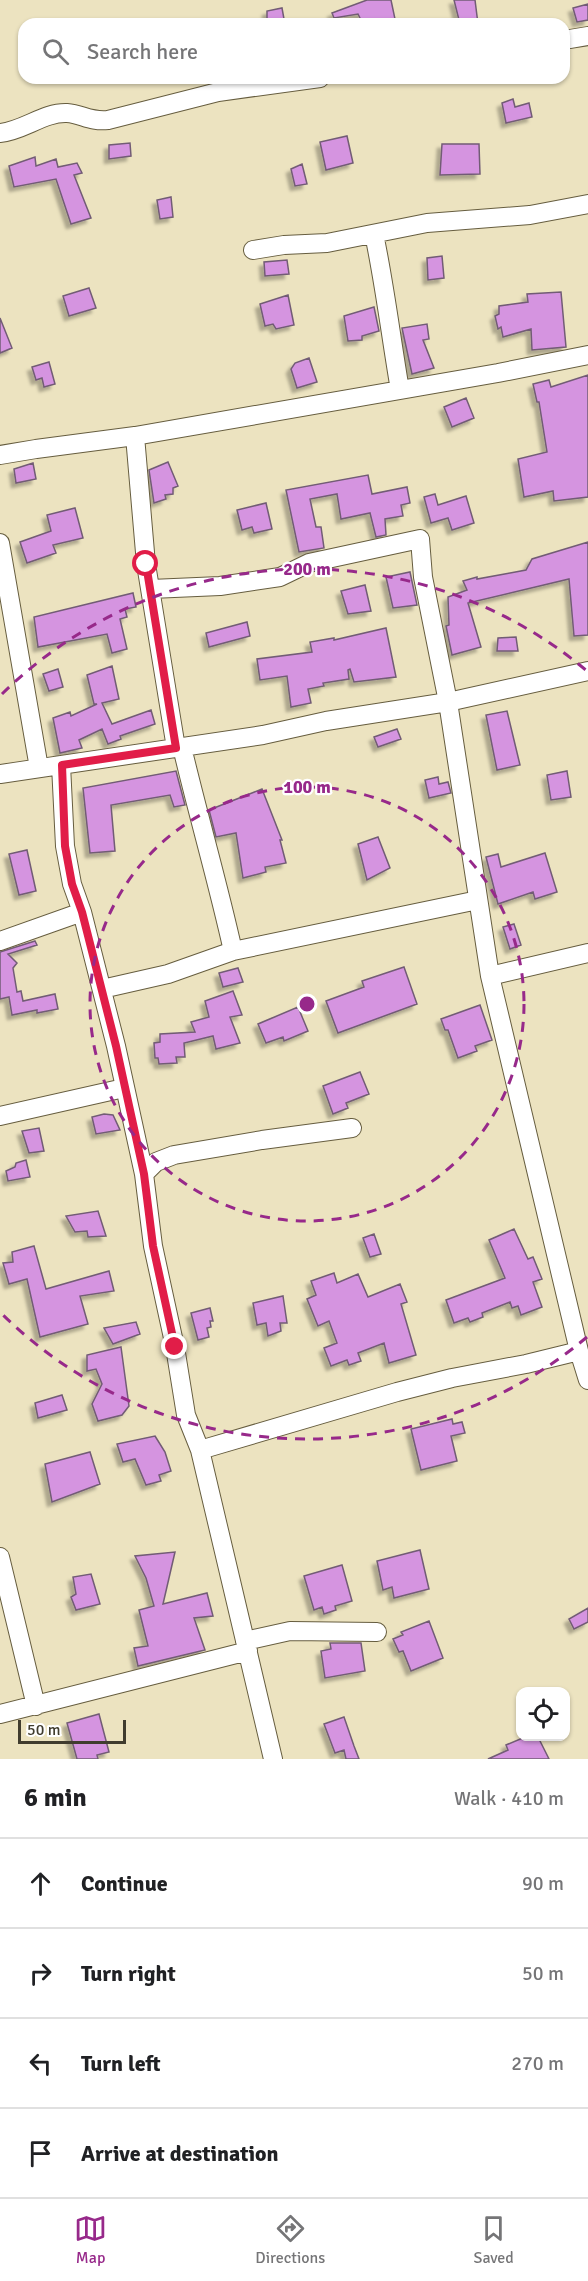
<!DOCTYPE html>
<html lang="en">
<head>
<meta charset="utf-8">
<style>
  :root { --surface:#fff; --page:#f2f2f2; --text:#202124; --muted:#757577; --line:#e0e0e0; --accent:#97298a }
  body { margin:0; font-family:Signika,sans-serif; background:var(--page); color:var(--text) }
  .controls { position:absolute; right:18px; bottom:18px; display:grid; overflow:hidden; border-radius:12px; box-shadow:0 2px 4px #0004 }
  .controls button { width:54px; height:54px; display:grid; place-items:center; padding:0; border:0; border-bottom:2px solid var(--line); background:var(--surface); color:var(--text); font:30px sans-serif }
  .scale { position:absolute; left:18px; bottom:15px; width:108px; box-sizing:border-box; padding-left:6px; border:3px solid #403c2e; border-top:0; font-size:16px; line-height:21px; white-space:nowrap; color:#403c2e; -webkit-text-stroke:4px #fff; paint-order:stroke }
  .stop { position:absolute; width:18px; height:18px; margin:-14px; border:4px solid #e11d48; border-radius:50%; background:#fff }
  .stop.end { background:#e11d48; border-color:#fff; box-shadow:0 2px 6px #0008 }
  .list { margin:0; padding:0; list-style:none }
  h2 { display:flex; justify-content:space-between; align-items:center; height:78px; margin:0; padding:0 24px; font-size:26px }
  h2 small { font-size:20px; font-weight:400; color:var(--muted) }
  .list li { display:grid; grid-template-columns:39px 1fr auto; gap:18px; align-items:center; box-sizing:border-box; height:90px; padding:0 24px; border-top:2px solid var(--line) }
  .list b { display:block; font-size:22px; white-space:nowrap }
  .list em { font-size:20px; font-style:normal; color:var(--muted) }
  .icon { flex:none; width:33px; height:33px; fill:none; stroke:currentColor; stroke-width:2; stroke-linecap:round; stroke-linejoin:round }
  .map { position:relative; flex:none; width:588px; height:1759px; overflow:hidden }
  .search { position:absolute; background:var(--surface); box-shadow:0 2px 4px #0004; left:18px; right:18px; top:18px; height:66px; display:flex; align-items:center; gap:15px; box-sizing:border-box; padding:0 21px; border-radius:18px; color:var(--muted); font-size:22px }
  .sheet { height:438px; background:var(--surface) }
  nav { display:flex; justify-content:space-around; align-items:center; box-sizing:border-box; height:84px; border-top:2px solid var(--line); background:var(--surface); font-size:16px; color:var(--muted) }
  nav a { display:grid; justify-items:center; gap:3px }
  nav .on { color:var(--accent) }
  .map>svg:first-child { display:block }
  .building { fill:#d594e0; stroke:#725c75; stroke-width:1.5; filter:url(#shadow) }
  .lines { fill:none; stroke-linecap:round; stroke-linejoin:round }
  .street-casing { stroke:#665d3f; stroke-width:20 }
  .street { stroke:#fff; stroke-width:18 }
  .route { stroke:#e11d48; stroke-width:8 }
  .ring { fill:none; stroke:#97298a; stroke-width:3; stroke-dasharray:10 8 }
  .centre { fill:#97298a; stroke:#fff; stroke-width:3 }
  .ring-label { font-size:18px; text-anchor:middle; font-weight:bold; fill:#97298a; stroke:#fff; stroke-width:4.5; stroke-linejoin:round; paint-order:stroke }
</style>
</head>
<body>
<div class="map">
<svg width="588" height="1759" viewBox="0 0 588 1759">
  <defs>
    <filter id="shadow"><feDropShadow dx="-4.5" dy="4.5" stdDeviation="1.5" flood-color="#0004"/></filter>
  </defs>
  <rect width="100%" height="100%" fill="#ece3c0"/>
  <path class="building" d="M367,0H391L395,19L381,24H363L358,14L334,18L332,13Z
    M454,0H475L478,24H460Z
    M588,4V20L577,22L573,8Z
    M282,8L284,19L280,20V24H267V11Z
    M513,99L515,107L529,103L532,117L506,123L502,103Z
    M347,136L353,163L326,170L320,142Z
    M130,143L131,156L109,159V145Z
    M442,144H479L480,174L440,175Z
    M35,157L36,166L56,159L58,167L77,163L82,173L74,175L91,218L71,224L56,179L14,187L9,166Z
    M302,164L307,184L295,186L291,169Z
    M171,197L173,217L160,219L157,200Z
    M442,256L444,278L428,280L427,258Z
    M287,260L289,274L265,276L264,262Z
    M89,288L96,308L69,316L63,296Z
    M561,292L566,347L532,350L531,329L503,337L501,327L498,329L495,316L499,314V306L528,302L527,294Z
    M288,295L294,325L276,329L273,324L265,326L260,304Z
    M374,307L379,331L362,336V340L348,341L344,316Z
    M0,318L12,348L0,353Z
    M427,324L429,339L423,340L434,368L412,374L402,328Z
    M309,358L317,382L297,388L291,369L295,363Z
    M49,362L55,384L44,387L42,378L36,380L32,367Z
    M588,375V497L554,501L553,491L524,497L518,459L547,452L539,402H537L533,384L549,380L551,387Z
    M466,398L474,418L452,427L444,407Z
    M168,462L178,486L173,488V494L165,495L166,499L154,503L149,470Z
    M33,463L36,479L16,483L14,469Z
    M368,475L372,494L407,487L410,503L401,505L403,516L385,519L386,535L376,537L370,513L341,519L337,494L310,499L316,527H321L324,548L299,552L286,490Z
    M435,494L438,505L466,496L474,523L452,530L448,518L431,523L424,497Z
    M266,503L272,529L254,533L252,527L242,530L237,510Z
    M75,508L83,538L53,545L56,553L27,563L20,542L51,531L47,515Z
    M588,542V635L574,636L569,579L468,603L481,647L452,655L446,626L449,625L448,597L467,590L463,581L477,577V579L526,570L532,559Z
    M410,572L417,605L393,608L386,577Z
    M365,585L371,611L348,614L341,591Z
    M133,593L136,607L125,609L127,617L120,619L127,649L112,653L107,634L38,647L34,617Z
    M247,622L250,636L209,647L206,633Z
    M386,628L396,677L354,682L350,669L348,670L349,679L323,683L324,686L308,689L311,703L291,707L287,676L260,680L257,659L312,652L310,642L334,638V640Z
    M516,637L518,651H497L498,638Z
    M112,666L119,699L102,703L112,724L151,710L155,724L120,736L121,739L108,744L102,729L79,740L82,748L60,753L53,718L70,712L71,716L97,704H94L87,675Z
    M58,669L63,687L49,691L43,674Z
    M507,711L520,765L497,770L486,715Z
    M397,729L401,739L378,747L374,737Z
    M176,771L185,805L174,807L170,795L111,805L115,851L90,853L83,788Z
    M567,771L571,797L551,800L547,775Z
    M438,777L439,784L448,782L451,793L429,798L425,780Z
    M262,789L282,840H280L286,863L265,867L266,872L243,878L236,833L216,837L209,810Z
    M378,837L390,868L367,880L358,844Z
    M27,850L36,891L19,895L9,854Z
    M545,853L557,892L535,899L533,892L498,904L486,857L498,854L501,867Z
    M514,924L521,945L510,949L503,927Z
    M35,941L37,945L8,954L17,963L13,968L17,992L21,991L23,1001L55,994L58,1009L37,1013V1010L12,1015L9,997L0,999V952Z
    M404,967L417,1004L338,1033L326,1001L364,987L362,981Z
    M238,968L243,982L223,987L219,973Z
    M233,991L242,1015L230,1017L240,1043L216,1049L213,1036L184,1043L185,1057H176L177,1063L159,1064L158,1058H155L154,1043L160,1042V1034L195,1032L191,1022L209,1017L205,1001Z
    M480,1005L492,1040L475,1046L477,1051L458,1058L448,1030H445L441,1019Z
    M298,1007L308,1031L284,1041L283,1037L266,1043L258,1024Z
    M360,1072L369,1094L346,1103L348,1108L333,1114L323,1086Z
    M104,1114L113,1115L120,1130L96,1134L92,1117Z
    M39,1128L44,1151L29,1153L22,1131Z
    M26,1160L30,1177L8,1181L6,1171L15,1167L16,1163Z
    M98,1211L106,1236L88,1237L87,1231L75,1232L66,1216Z
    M514,1229L528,1259L533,1257L542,1279L533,1282L542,1307L521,1315L518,1306L512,1308L510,1302L482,1313L483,1317L470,1322L468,1318L454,1323L446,1300L505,1278L489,1240Z
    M374,1234L381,1254L370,1257L363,1238Z
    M34,1246L46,1289L109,1271L114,1291L80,1296L88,1324L40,1337L27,1279L9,1284L3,1263L13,1262L12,1252Z
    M334,1273L337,1283L358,1274L368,1297L400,1284L407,1302L401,1304L416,1355L389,1363L384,1343L358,1353L361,1361L349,1365L347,1360L331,1366L324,1348L337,1343L329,1321L318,1326L307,1299L316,1295L311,1281Z
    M283,1296L287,1323H280L281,1331L268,1336L266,1323L257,1325L253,1303Z
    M210,1308L213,1321H210L211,1327L207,1328L209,1337L198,1340L191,1313Z
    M136,1322L140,1334L113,1344L104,1328Z
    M121,1347L129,1406L122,1415L98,1421L92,1404L102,1384L96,1369L87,1371V1355Z
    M62,1395L67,1410L38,1418L35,1403Z
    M452,1419L453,1424L462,1422L465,1433L451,1436L457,1461L421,1470L411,1429Z
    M155,1436L165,1452L171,1471L159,1475L161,1481L146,1485L135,1459L123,1462L117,1444Z
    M90,1452L100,1484L52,1502L45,1464Z
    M420,1550L429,1589L394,1598L392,1587L383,1590L377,1561Z
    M175,1552L163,1604L207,1593L213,1616L194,1618L205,1650L138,1666L134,1648L148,1646L139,1610L154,1606L146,1578L135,1556Z
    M342,1565L352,1601L335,1606L336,1610L324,1614L322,1607L314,1610L304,1576Z
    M91,1574L100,1604L76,1610L71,1597L76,1594L73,1577Z
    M588,1608V1622L574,1629L569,1619Z
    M429,1621L443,1658L411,1671L403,1651L399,1652L393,1639L403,1635L401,1632Z
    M330,1643H361L365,1671L325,1678L321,1651L331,1649Z
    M99,1714L109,1752L97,1755L98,1759H77L67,1723Z
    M344,1717L354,1746L359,1759H346L344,1750L335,1753L324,1724Z
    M525,1737H538L549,1759H488L508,1750L506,1745Z"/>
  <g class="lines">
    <defs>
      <path id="street" d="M564,40L588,36
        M0,133C23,131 44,112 67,113C82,114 90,122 108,120L218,92L320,78
        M374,234C385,286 391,338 400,390
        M253,250L284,245L327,243L427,223L530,215L588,204
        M135,436L146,564L176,748
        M0,455L36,449L135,436L498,373L588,355
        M0,543L39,768
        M151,589L220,586L280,577L309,563L420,539L423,577L448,702L490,976L579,1351L526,1364L452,1378L397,1392L200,1450
        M182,747C198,815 218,883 233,951
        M61,765L65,846L72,884L82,912L116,1046L144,1174L153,1246L175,1347L186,1415L200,1450L273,1759
        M0,774L263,735L326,721L448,702L588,671
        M0,941L82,912
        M490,976L588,953
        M102,989L168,974L233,951L478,900
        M0,1116L124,1088
        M144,1174L156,1162L174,1155L262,1140L352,1128
        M579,1351L588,1380
        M0,1557L36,1706
        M245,1641L290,1631L377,1632
        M0,1714L248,1651"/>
    </defs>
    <use href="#street" class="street-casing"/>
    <use href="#street" class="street"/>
  </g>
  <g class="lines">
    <path class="route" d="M146,564L176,748L62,765L65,846L72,884L82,912L116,1046L144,1174L153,1246L175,1347"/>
  </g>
  <g class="ring">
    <circle cx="307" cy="1004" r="217"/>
    <path d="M587 1337A435 435 0 0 1 2 1314M2 694A435 435 0 0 1 587 671"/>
  </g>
  <circle cx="307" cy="1004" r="9" class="centre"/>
  <g class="ring-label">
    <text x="307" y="575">200 m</text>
    <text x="307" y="793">100 m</text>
  </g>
</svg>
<div class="controls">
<button><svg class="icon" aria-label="locate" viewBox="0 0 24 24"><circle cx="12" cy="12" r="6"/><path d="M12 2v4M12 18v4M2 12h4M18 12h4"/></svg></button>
</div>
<div class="scale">50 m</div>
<div class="stop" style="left:146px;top:564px"></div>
<div class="stop end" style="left:175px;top:1347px"></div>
<div class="search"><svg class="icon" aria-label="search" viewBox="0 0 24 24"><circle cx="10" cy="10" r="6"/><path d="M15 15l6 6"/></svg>Search here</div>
</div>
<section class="sheet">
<h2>6 min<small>Walk · 410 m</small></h2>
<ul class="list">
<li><svg class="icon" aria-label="ahead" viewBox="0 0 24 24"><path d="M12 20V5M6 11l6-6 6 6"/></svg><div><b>Continue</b></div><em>90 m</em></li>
<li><svg class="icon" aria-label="right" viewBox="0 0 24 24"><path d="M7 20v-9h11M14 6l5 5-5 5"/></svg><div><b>Turn right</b></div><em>50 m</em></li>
<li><svg class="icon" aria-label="left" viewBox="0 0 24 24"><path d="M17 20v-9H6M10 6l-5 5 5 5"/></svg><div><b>Turn left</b></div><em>270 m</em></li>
<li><svg class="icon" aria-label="arrive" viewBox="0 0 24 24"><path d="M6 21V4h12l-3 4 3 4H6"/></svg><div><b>Arrive at destination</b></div></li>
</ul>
</section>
<nav>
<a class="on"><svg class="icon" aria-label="map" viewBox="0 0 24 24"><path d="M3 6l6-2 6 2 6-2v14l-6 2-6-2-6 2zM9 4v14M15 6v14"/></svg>Map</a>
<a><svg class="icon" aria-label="directions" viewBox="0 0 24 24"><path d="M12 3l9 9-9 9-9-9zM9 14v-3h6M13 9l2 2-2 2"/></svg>Directions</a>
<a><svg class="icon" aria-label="saved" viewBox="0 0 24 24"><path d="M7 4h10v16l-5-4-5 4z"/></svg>Saved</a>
</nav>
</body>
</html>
